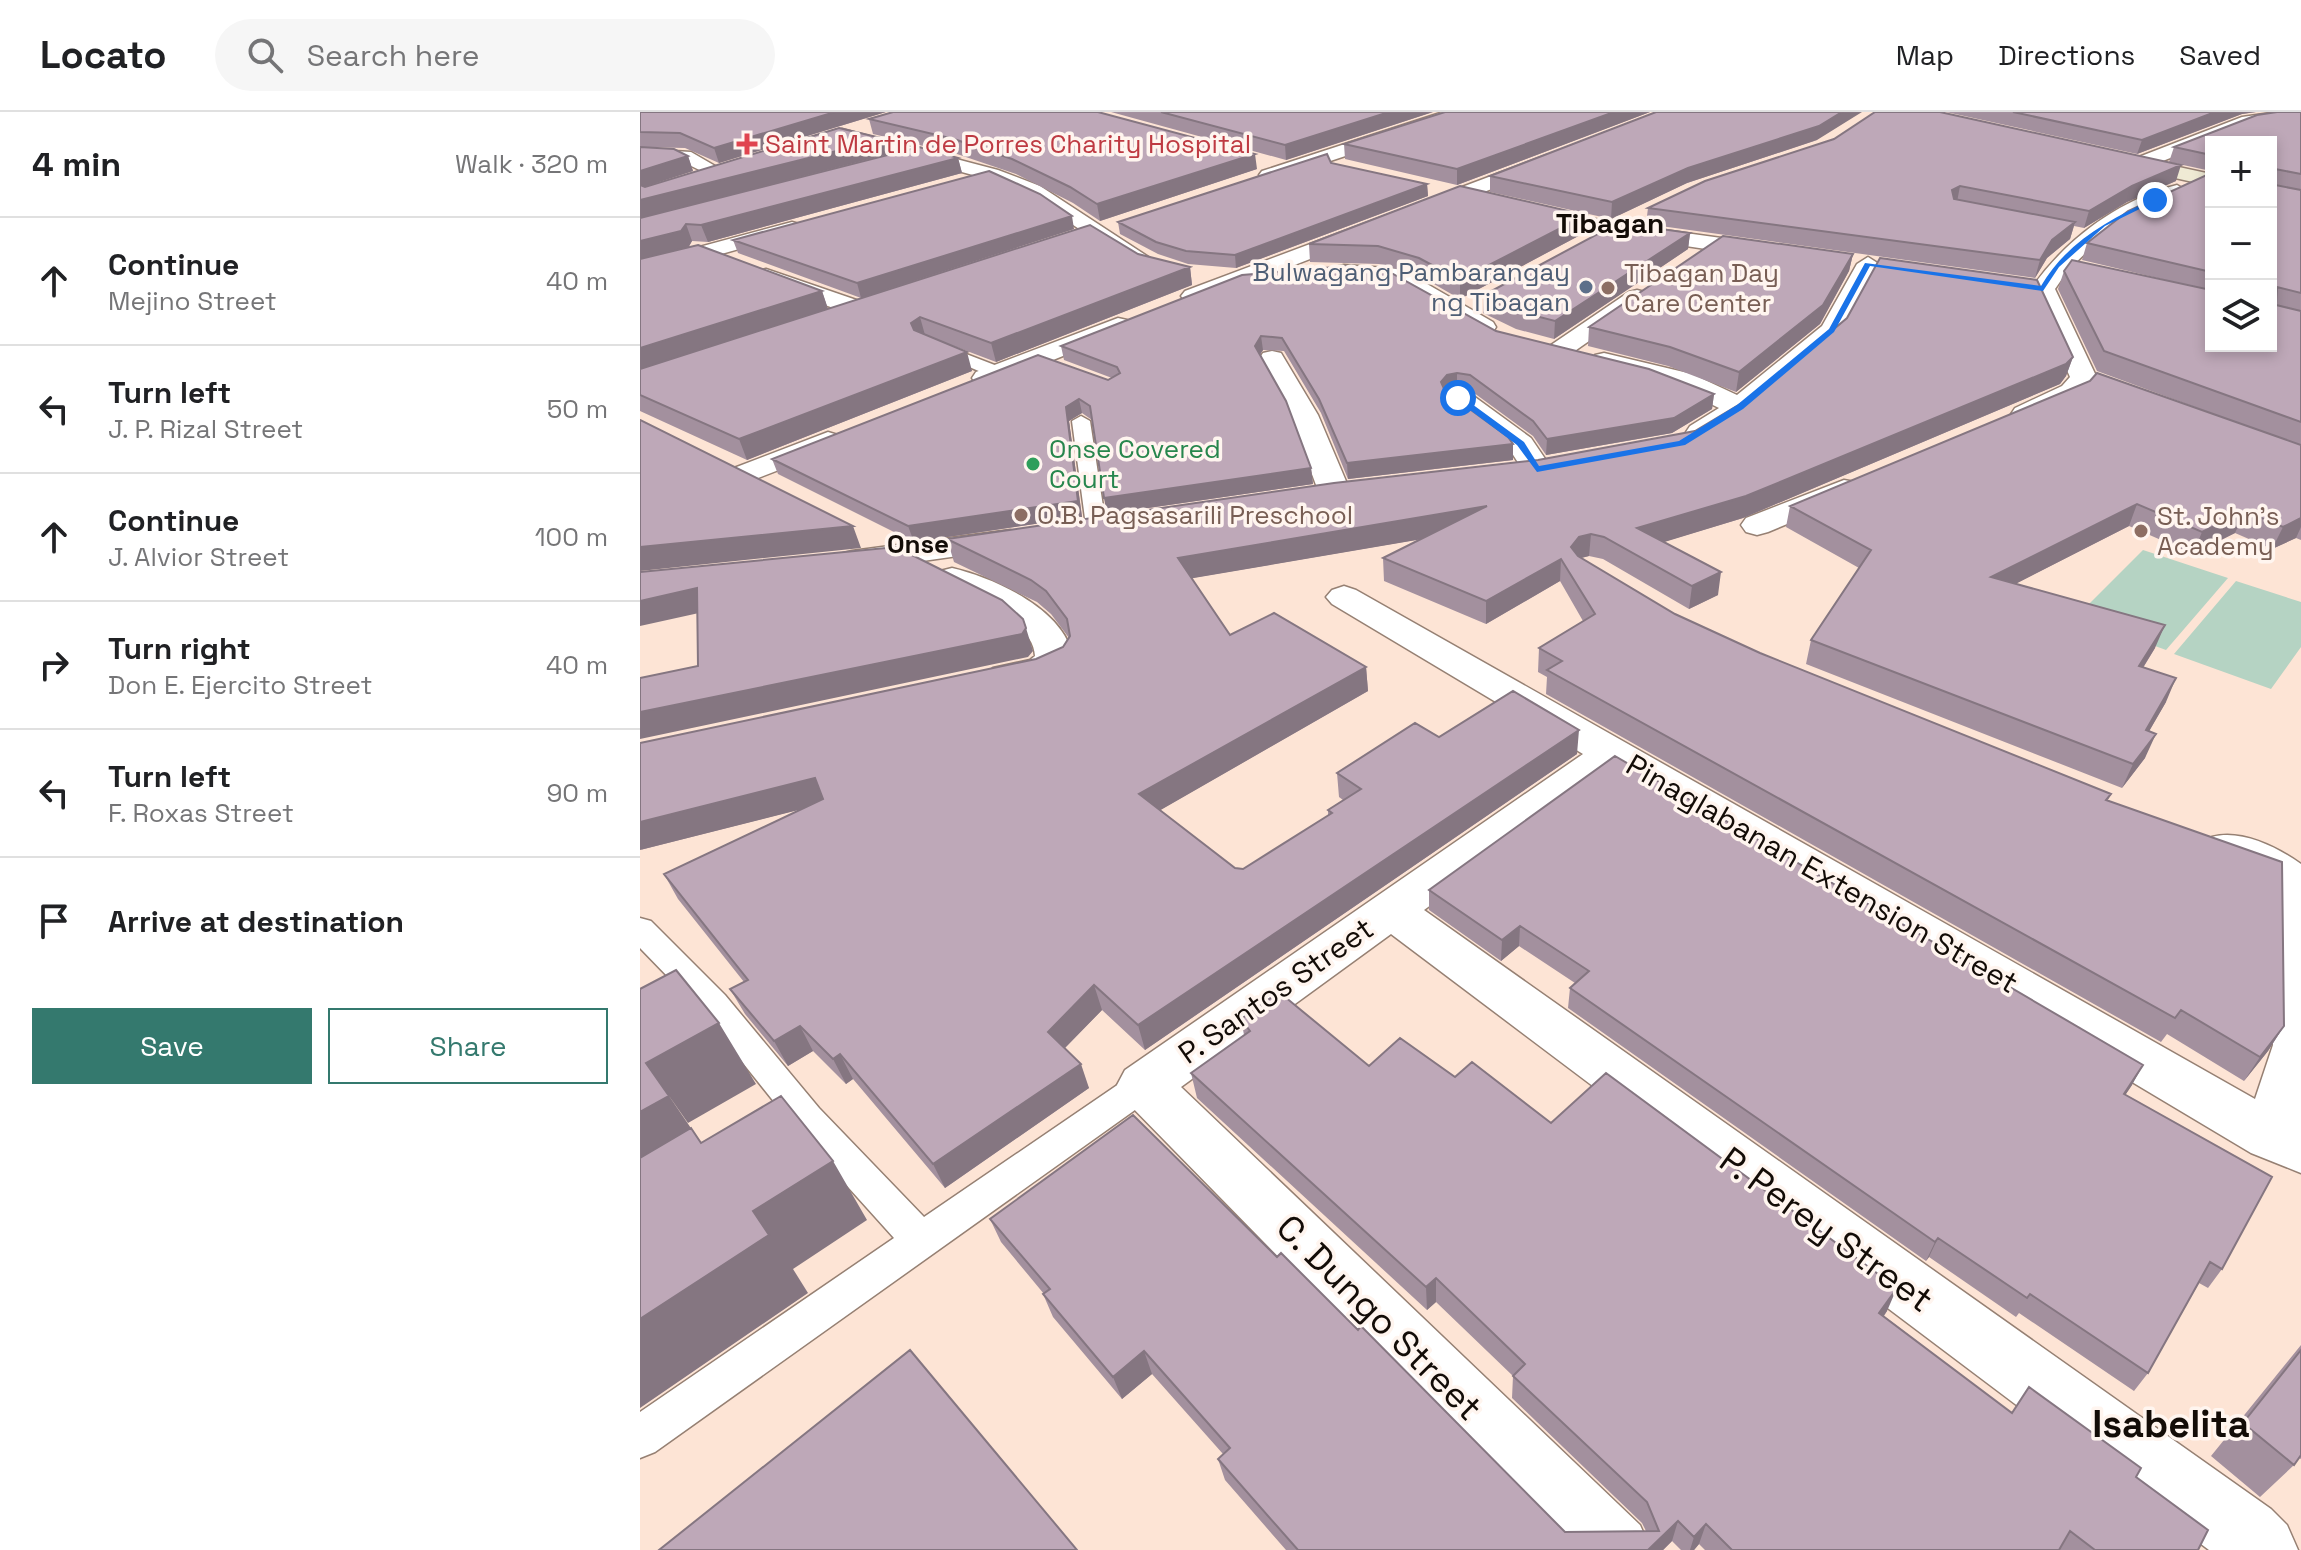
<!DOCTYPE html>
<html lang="en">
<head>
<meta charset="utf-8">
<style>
  :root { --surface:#fff; --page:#f6f6f6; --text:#202124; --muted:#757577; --line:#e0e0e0; --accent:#34796e }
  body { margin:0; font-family:"Space Grotesk",sans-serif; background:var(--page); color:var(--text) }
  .controls { position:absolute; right:24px; top:24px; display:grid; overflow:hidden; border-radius:0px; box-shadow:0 4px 12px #0003 }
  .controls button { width:72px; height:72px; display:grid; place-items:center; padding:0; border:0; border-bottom:2px solid var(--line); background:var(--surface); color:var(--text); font:40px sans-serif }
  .stop { position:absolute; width:24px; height:24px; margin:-18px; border:6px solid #1a73e8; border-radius:50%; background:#fff }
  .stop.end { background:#1a73e8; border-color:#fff; box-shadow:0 2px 8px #0008 }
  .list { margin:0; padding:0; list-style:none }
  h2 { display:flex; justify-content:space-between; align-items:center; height:104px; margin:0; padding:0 32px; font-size:34px }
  h2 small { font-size:26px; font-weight:400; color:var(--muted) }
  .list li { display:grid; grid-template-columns:52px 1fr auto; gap:24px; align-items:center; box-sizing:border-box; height:128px; padding:0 32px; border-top:2px solid var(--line) }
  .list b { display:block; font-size:30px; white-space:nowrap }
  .list p { margin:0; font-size:26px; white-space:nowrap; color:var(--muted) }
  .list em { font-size:26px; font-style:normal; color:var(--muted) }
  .actions { display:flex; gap:16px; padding:24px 32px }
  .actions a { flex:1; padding:18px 0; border:2px solid var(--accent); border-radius:0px; text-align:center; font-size:28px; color:var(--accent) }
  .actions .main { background:var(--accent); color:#fff }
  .icon { flex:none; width:44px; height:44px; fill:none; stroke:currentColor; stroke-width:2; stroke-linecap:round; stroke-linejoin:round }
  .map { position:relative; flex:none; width:1661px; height:1438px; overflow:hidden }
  header { display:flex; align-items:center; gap:48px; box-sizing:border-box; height:112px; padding:0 40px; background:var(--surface); border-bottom:2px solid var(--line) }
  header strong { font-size:38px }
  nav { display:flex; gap:44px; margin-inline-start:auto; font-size:28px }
  .search { width:560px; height:72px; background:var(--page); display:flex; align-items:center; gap:20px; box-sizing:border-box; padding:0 28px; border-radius:44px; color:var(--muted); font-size:30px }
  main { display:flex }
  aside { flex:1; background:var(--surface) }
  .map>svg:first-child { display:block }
  .green { fill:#b5d3c3 }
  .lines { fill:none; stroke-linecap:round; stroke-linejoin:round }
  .lane-casing { stroke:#968073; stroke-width:3 }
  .street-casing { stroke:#968073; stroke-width:3 }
  .secondary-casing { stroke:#968073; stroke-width:3 }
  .lane { fill:#fff; fill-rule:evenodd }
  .street { fill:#fff; fill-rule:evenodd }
  .secondary { fill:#efead4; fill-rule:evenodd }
  .wall { fill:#a3909e }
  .shaded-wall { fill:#857681 }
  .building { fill:#bea8b8; stroke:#857681; stroke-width:2 }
  .route { fill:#1a73e8 }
  .health-dot { fill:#e0444e; stroke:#fff5ef; stroke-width:3 }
  .service-dot { fill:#5c6f8a; stroke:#fff5ef; stroke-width:3 }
  .education-dot { fill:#8d6e63; stroke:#fff5ef; stroke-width:3 }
  .leisure-dot { fill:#2e9e5b; stroke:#fff5ef; stroke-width:3 }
  .labels { text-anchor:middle; stroke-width:7; stroke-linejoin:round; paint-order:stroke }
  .far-health-label { font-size:26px; fill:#be3a42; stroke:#fff5ef; text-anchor:start }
  .far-service-label { font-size:26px; fill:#4e5e75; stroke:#fff5ef; text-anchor:end }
  .far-education-label { font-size:26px; fill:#785e54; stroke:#fff5ef; text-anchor:start }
  .far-leisure-label { font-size:26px; fill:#27864d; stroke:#fff5ef; text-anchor:start }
  .far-neighbourhood-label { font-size:26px; font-weight:bold; fill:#130c07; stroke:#fff5ef }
  .far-quarter-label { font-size:28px; font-weight:bold; fill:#130c07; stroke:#fff5ef }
  .street-label { font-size:30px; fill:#130c07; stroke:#fff5ef }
  .near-street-label { font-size:36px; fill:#130c07; stroke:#fff5ef }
  .near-neighbourhood-label { font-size:38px; font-weight:bold; fill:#130c07; stroke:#fff5ef }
</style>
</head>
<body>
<header>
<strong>Locato</strong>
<div class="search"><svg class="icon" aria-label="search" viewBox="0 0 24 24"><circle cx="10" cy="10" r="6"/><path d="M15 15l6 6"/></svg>Search here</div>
<nav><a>Map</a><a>Directions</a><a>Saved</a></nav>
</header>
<main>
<aside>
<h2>4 min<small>Walk · 320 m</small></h2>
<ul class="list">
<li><svg class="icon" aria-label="ahead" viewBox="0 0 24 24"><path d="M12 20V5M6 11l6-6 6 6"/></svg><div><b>Continue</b><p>Mejino Street</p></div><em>40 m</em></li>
<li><svg class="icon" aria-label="left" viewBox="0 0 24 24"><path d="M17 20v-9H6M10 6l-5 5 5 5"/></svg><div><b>Turn left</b><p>J. P. Rizal Street</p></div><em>50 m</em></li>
<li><svg class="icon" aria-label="ahead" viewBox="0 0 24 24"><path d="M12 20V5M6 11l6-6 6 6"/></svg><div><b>Continue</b><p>J. Alvior Street</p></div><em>100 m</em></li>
<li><svg class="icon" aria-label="right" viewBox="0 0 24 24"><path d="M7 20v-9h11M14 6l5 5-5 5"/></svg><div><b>Turn right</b><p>Don E. Ejercito Street</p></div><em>40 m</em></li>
<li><svg class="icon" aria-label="left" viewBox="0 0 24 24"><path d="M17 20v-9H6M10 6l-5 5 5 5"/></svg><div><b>Turn left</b><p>F. Roxas Street</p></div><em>90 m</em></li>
<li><svg class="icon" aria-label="arrive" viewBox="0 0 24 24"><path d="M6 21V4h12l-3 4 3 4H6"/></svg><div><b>Arrive at destination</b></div></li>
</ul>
<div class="actions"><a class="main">Save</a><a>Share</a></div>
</aside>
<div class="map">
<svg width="1661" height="1438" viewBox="0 0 1661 1438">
  <rect width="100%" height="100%" fill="#fde4d5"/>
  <path class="green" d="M1503,438L1588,466L1526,538L1436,505Z
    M1596,469L1661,490V535L1631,577L1534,542Z"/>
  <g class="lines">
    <defs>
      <path id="lane" d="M295,230L365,257L367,261L359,266L353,265L289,238L287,235Z
        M441,304L450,309L466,414L456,420L446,414L432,309Z
        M0,806L11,809L85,883L179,996L284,1105L492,963L504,959L516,963L521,973L516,983L15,1340L0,1346V1300L254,1126L155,1016L63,901L0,836Z"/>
      <path id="street" d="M803,0H828L826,4L636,67H622L619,63L622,59Z
        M1638,0H1661V7L1611,14L1505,56H1491L1489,52L1491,48L1602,5Z
        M202,17L358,58L400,74L510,146L507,151H491L386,82L344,66L196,26L193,22L196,18Z
        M0,37L51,40L89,62L80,68L41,49L0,47Z
        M907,43L916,49L914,53L561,189H545L541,184L545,179Z
        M1537,73L1547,79L1544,83C1493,106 1446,129 1415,177L1457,266C1443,287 1401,314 1375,308L1371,302L1375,296L1422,274L1430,265L1391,177C1425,128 1478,88 1537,73Z
        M889,92L973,111L1132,133L1143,140L1132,147L973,123L882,102L879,98Z
        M152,110L159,112L163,116L159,120L0,165V151Z
        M1228,145L1239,152L1201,223L1110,301L1070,326L1060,329L1050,326L1046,320L1050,314L1079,296L1034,274L955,255L951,249L955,243L964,241L1052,262L1097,283L1182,214L1217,152Z
        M704,153L761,157L853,210L856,215L853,220H835L748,169L696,165L693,160L696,155Z
        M126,157L231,193L234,198L231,203H213L118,169L115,164L118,159Z
        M997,178L1005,180L1009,185L1005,190L929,243H911L907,238L911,233L989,180Z
        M478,206L487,208L490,213L487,218L354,272H336L332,266L336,260Z
        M632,239L641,241L678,303L711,381L706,388L695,390L684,388L679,381L650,303L619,247L623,241Z
        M818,278L828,280L891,326L912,357L908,363L897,366L886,363L870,338L808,292L804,286L808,280Z
        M188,320L198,323L203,329L198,335L105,371L94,368L90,362L94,356Z
        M1204,368L1215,370L1219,377L1215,384L1128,420L1117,423L1106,420L1101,413L1106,406Z
        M370,418L382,421L386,428L382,435L212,459L200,456L195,449L200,442L212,439Z
        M312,456C355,466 428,499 433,548C417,571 378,578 353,572L347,564L353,556L390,548L395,544C393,507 329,487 300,473L295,466L300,459Z
        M704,474L716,478L1615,987L1633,933L1632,777C1612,762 1578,755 1566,736L1572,725C1601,717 1637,735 1661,752V1061L1611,1041L973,660L784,798L1631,1397L1647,1413L1658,1438H1569L751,822L541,975L1000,1413L1011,1438H925L485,988L477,973L485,958L943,642L692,492L686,485L692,478Z"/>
      <path id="secondary" d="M1479,42L1571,62V74L1472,52L1470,48Z"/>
    </defs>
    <use href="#lane" class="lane-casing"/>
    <use href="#street" class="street-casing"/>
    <use href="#secondary" class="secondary-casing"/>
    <use href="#lane" class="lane"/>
    <use href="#street" class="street"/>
    <use href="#secondary" class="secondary"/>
  </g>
  <path class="wall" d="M0,0H246L79,51L45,36L0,35Z
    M471,0H793L646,48Z
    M805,0H1010L817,73L705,47L704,32Z
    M1306,0H1616L1602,2L1497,42Z
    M1661,0V428L1656,426L1632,437L1595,421L1553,442L1489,414L1375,472L1515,536L1503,556L1526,590L1509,619L1505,646L1482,676L1166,552L1171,528L1219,456L1146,415L1150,394L1628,322L1457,259L1418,177L1424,159L1526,168L1442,148L1447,131L1571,61V234L1631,30H1571V59L1529,50L1534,35Z
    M229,7L617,57L460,109L433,91L376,62L317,42L233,22Z
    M245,27L249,42L76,86L318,46L322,61L68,130L52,129L48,136L182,179L188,197L498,142L550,155L552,173L356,250L311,233L332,259L107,348L0,299V35L48,44L53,59L9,73Z
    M1194,27L1536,69L1487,90L1444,116L1434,114L1430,127L1407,146L1395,166L1006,112L1008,96Z
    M1177,28L1047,71L971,107L850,80V64Z
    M691,51L787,72L788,84L596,156L548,152L518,142L480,122L478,110Z
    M946,103V120L820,187L780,164L739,152L670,150L669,132Z
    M434,117L221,186L98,141L93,128Z
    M1050,121L1048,137L914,227L876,217L843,201L844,183Z
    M1213,142L1209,159L1180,212L1096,280L1028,254L948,234L949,215Z
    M602,163L856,219L1074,282L1072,297L1032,321L906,343L893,324L830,278L817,275L807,277L806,279L873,348L708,367L681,301L644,239L623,238L620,243L671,356L673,372L467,402L452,308L442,301L429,309L442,405L274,430L138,362L132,347L468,268L472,266L424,248L421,234Z
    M1433,245L1426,264L1420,272L1103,406L1023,430L1078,483L1049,497L963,447L949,444L941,446L1035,502L1120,541L1471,682L1468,688L1644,914L1628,939L1604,969L1527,922L1521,930L906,582L907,565L898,560L899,536L943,509L920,469L846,512L744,469L743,446L781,427L552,466L590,523L726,555L728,579L520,698L595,756L603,757L688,704V698L703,688L699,685L697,661L799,625L937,642L505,938L462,898L425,936L449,976L305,1076L213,967L206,972L173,939L148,954L105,902L90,877L104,870L38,787L24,762L161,697L0,738L423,535L429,526L411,502L397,490L314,450L307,427L898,348L1055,319Z
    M789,778L1492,973L1485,983L1582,1157L1568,1176L1559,1171L1508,1261L1494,1279L1379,1201L1376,1205L1289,1145L1286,1149L928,896L930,876L935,871L879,834L861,849L789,798Z
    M601,907L729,954L815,965L911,1011L1247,1199L1244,1204L1372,1301L1496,1365L1558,1438H1065L1059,1432L1054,1438H1041L1032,1429L1023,1438H646L585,1368L578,1347L583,1342L512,1262L482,1287L413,1205L403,1182H404L361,1130L350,1107L637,1145L718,1218L925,1420L1006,1419L1002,1411L872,1286L873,1264L796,1190L787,1198L557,986L551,961L604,923Z
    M1661,1233V1347L1659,1346L1654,1353L1620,1385L1571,1344Z"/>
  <path class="shaded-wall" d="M195,0H246L79,51L74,36Z
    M749,0H793L646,48L645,33Z
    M974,0H1010L817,73V57Z
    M1202,0H1222L1177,28L1047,71L971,107L972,90L1048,56Z
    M1575,0H1616L1602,2L1497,42L1502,28Z
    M245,27L249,42L0,106V88Z
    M615,42L617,57L460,109L457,92Z
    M48,44L53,59L1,76L0,79V59Z
    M318,46L322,61L68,130L61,113Z
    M1541,53L1536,69L1487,90L1444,116L1449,99L1492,74Z
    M787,72L788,84L596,156L595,143Z
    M1320,74L1317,90L1308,94L1312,78Z
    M946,103V120L820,187V168Z
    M432,104L434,117L221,186L217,171Z
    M1435,110L1430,127L1407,146L1395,166L1400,148L1412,128Z
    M46,112L52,129L48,136L0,149V129Z
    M1050,121L1048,137L914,227L915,209Z
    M1213,142L1209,159L1180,212L1096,280L1099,260Z
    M550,155L552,173L356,250L351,231Z
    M182,179L188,197L0,258V236Z
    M280,205L285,223L276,230L271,211Z
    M621,224L623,238L616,248L615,234Z
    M327,240L332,259L107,348L99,327Z
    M1433,245L1426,264L1420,272L1103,406L995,439L997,416Z
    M817,261V275L807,277L802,284L801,270L807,263Z
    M1074,282L1072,297L1032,321L906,343L907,327Z
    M439,287L442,301L429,309L442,405L274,430L268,414L426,295Z
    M873,332V348L708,367L707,351Z
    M671,356L673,372L467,402L464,386Z
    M1497,392L1489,414L1344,488L1351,465Z
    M847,394V416L542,468L538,446Z
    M1605,399L1595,421L1553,442L1562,420Z
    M1661,406V415L1656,426L1632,437L1643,415Z
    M213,414L221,436L0,459V435Z
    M951,422L949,444L937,447L931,435L939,425Z
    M921,447L920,469L846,512V489Z
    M1081,460L1078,483L1049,497L1052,474Z
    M57,476L68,499L0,514V489Z
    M1525,513L1515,536L1489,578L1499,554Z
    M386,516L393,539L388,545L0,627V600Z
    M726,555L728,579L505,707L499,682Z
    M1536,566L1526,590L1496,642L1506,618Z
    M939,618L937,642L505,938L498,913Z
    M1516,622L1505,646L1482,676L1493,652Z
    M175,666L186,691L0,738V710Z
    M880,814L879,834L861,849L862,828Z
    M454,873L462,898L417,944L408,920Z
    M79,911L116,972L48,1011L6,951Z
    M160,914L173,939L148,954L134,929Z
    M1644,914L1628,939L1604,969L1620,945Z
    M200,942L213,967L206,972L193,947Z
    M441,952L449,976L305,1076L293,1052Z
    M1503,953L1492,973L1472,1003L1484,982Z
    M29,984L70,1044L0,1086V1000Z
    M193,1049L227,1108L153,1157L168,1181L0,1296V1207L113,1099Z
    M1298,1126L1289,1145L1286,1149L1295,1130Z
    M796,1166V1190L787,1198L786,1175Z
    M1257,1176L1247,1199L1229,1224L1239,1201Z
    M504,1239L512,1262L482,1287L473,1265Z
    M1038,1409L1032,1429L1023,1438H1008Z
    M1066,1412L1059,1432L1054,1438H1050L1054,1425Z"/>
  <path class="building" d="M0,0H195L74,36L40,21L0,20Z
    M253,0H458L615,42L457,92L430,75L372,47L314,27L229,7Z
    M521,0H749L645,33Z
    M805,0H974L817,57L704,32Z
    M1016,0H1202L1179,14L1048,56L972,90L850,64Z
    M1235,0H1300L1541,53L1492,74L1449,99L1320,74L1312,78L1314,87L1435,110L1412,128L1400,148L1008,96L1065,69L1194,27Z
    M1373,0H1575L1502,28Z
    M1637,0H1661V62L1635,57V73L1661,78V181L1637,175L1636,193L1661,199V310L1464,239L1424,159L1432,148L1571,178V234H1631V30H1571V43L1534,35L1617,3Z
    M199,16L245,27L0,88V73L5,75Z
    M0,35L34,37L48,44L0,59Z
    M279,35L318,46L61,113L46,112L41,119L0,129V106Z
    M687,42L691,51L787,72L595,143L546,139L516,130L478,110Z
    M349,59L400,82L432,104L217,171L93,128Z
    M1571,61V160L1447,131L1488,99Z
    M820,74L946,103L820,168L779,146L738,134L669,132Z
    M978,111L1050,121L915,209L876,199L844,183Z
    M450,113L498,142L550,155L351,231L280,205L271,211L274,218L327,240L99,327L0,283V257Z
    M1083,124L1213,142L1183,193L1099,260L1030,235L949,215Z
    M58,133L182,179L0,236V147Z
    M1240,146L1397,168L1433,245L1426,252L1106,384L997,416L1081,460L1052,474L964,425L951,422L939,425L931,435L938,444L1035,502L1120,541L1471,682L1466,688L1642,750L1644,914L1620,945L1541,898L1535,906L907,558L922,549L899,536L955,502L921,447L846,489L743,446L847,394L538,446L590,523L634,501L726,555L499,682L595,756L603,757L692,701L688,698L721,677L697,661L775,611L799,625L873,579L939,618L498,913L454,873L408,920L441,952L293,1052L200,942L193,947L160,914L134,929L90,877L108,868L24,762L183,687L175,666L0,710V631L396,547L423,535L430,524L427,507L406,479L391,468L307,427L694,371L898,348L1055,319L1115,283L1207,206Z
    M707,154L753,162L856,219L1009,257L1074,282L1034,306L907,327L893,309L830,263L817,261L807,263L801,270L805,279L868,325L873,332L707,351L679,287L642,226L621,224L615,234L646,289L671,356L464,386L450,294L439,287L426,295L438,389L268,414L132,347L398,243L468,268L480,261L477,255L421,234L602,163Z
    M1457,261L1661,333V406L1643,415L1605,399L1562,420L1497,392L1351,465L1525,513L1499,554L1536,566L1506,618L1516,622L1493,652L1171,528L1231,438L1150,394L1450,269Z
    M0,308L213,414L0,435Z
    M256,435L362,488L383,507L386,516L382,522L0,600V566L58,554L57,476L0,489V460Z
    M975,644L1503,953L1484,982L1632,1065L1582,1157L1570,1150L1508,1261L1390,1182L1387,1186L1298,1126L1295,1130L930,876L949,859L880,814L862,828L789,778Z
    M36,858L79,911L6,951L29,984L0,1000V877Z
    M639,880L729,954L760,926L815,965L832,950L911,1011L966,961L1257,1176L1239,1201L1372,1301L1389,1275L1501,1356L1496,1365L1568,1418L1558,1438H1455L1430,1419L1419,1438H1092L1066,1412L1054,1425L1038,1409L1008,1438H658L578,1347L590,1336L504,1239L473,1265L403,1182L410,1177L350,1107L493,1003L637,1145L641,1141L718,1218L721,1214L925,1420L1019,1419L1007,1390L873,1264L885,1252L796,1166L786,1175L551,961L610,919L601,907Z
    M141,984L193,1049L113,1099L129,1123L0,1207V1046L51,1016L61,1031Z
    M270,1238L437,1438H19Z
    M1661,1238V1343L1654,1353L1603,1311Z"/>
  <path class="route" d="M1513,87L1518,88L1465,114L1419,155L1403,179L1230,154L1194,220L1103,297L1045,333L897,360L877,333L814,286L821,284L884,330L899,354L1039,329L1097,293L1189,217L1225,151L1401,174C1428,129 1467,109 1513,87Z"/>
  <path class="health-dot" d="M103 20h8v8h8v8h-8v8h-8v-8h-8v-8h8z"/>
  <circle class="service-dot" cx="946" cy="175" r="8"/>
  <g class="education-dot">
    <circle cx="968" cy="176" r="8"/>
    <circle cx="381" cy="403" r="8"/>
    <circle cx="1501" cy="419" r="8"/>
  </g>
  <circle class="leisure-dot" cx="393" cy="352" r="8"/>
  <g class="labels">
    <g class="far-health-label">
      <text x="125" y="41">Saint Martin de Porres Charity Hospital</text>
    </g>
    <g class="far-service-label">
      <text x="930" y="169">Bulwagang Pambarangay<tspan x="930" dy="30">ng Tibagan</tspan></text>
    </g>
    <g class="far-education-label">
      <text x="984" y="170">Tibagan Day<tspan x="984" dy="30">Care Center</tspan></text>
      <text x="397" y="412">O.B. Pagsasarili Preschool</text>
      <text x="1517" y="413">St. John's<tspan x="1517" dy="30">Academy</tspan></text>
    </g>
    <g class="far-leisure-label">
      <text x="409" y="346">Onse Covered<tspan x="409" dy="30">Court</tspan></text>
    </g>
    <g class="far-neighbourhood-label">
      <text x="278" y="441">Onse</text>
    </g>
    <g class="far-quarter-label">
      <text x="970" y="121">Tibagan</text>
    </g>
    <g class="street-label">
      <text transform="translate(1182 762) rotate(30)" y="10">Pinaglabanan Extension Street</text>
      <text transform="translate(636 879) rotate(-35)" y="10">P. Santos Street</text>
    </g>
    <g class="near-street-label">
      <text transform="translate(1187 1117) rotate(36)" y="13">P. Perey Street</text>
      <text transform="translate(740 1205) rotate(45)" y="13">C. Dungo Street</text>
    </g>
    <g class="near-neighbourhood-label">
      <text x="1531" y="1325">Isabelita</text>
    </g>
  </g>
</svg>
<div class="controls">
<button>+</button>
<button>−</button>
<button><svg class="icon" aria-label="layers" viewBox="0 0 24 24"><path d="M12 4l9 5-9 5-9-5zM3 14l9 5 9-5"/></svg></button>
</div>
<div class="stop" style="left:818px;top:286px"></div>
<div class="stop end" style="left:1515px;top:88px"></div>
</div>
</main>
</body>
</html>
